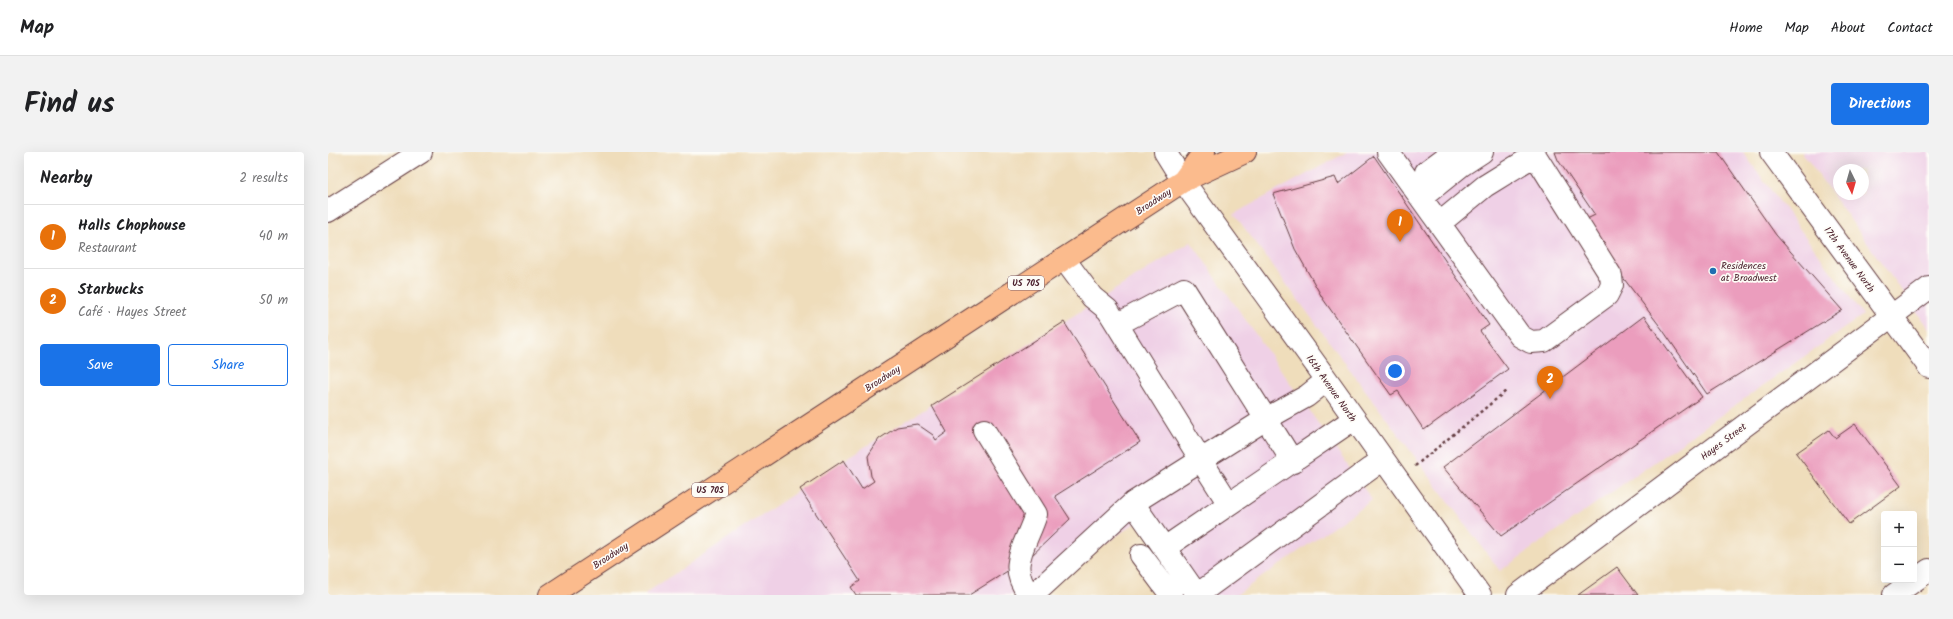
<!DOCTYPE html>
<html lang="en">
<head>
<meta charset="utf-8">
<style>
  :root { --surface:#fff; --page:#f2f2f2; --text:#202124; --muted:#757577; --line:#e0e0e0; --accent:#1a73e8 }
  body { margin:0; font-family:Kalam,sans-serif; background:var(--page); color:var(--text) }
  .controls { position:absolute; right:12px; bottom:12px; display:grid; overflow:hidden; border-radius:4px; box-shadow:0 4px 16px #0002 }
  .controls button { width:36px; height:36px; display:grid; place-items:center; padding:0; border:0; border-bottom:1px solid var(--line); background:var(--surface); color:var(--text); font:20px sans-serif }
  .compass { position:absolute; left:1505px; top:12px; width:36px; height:36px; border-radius:50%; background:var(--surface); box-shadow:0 4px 16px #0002; rotate:175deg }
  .you { position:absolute; left:1067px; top:219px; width:14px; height:14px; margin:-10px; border:3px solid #fff; border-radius:50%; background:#1a73e8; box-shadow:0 0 0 6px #1a73e833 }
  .badge { display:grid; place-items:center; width:26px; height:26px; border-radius:50%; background:var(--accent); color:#fff; font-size:13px; font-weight:700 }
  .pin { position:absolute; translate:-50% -33px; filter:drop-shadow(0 1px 2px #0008) }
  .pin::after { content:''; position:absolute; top:21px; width:14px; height:12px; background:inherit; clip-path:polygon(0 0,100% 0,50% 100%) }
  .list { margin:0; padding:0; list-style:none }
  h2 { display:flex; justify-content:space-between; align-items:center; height:52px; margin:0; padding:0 16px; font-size:17px }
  h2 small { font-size:13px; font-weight:400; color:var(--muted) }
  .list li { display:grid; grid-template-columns:26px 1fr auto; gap:12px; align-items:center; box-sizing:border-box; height:64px; padding:0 16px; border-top:1px solid var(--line) }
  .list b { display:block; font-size:15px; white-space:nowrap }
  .list p { margin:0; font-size:13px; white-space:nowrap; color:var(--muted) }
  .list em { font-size:13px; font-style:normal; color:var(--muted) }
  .actions { display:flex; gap:8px; padding:12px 16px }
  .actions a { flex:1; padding:9px 0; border:1px solid var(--accent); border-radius:4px; text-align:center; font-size:14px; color:var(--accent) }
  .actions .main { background:var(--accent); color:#fff }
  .map { position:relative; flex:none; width:1601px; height:443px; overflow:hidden; border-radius:4px }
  header { display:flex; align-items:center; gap:24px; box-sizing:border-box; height:56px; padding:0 20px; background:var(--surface); border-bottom:1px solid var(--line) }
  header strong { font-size:19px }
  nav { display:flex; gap:22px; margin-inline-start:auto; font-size:14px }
  .intro { display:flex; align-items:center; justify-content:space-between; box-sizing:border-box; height:96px; padding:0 24px }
  h1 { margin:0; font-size:28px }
  .button { padding:10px 18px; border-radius:4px; background:var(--accent); color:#fff; font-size:14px; font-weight:700 }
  main { display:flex; gap:24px; padding:0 24px }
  aside { flex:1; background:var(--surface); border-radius:4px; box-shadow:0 4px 16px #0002 }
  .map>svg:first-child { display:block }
  .built { fill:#efd0e6; fill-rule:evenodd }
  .building { fill:#eb9dbd }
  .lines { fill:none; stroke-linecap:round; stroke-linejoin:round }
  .minor-casing { stroke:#633c41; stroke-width:24 }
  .major-casing { stroke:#633c41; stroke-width:24 }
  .path { stroke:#633c41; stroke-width:2.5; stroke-dasharray:3 3; stroke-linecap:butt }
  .minor { stroke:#fff; stroke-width:22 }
  .major { stroke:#fbbb8d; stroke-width:22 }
  .poi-dot { fill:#1f6fb2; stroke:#fdfcf7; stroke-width:1.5 }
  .labels { text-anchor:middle; stroke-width:3.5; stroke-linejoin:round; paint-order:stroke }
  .shield { fill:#fdfcf7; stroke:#806168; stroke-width:1 }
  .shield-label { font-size:9px; font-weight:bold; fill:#4a1f2b }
  .street-label { font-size:10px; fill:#4a1f2b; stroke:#fdfcf7 }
  .poi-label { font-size:10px; fill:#4a1f2b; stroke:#fdfcf7; text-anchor:start }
</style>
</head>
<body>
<header>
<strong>Map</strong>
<nav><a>Home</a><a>Map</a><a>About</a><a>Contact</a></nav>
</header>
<div class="intro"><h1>Find us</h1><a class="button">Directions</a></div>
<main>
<aside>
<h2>Nearby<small>2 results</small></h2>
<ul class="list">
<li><span class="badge" style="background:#e8710a">1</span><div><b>Halls Chophouse</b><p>Restaurant</p></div><em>40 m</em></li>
<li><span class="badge" style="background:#e8710a">2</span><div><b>Starbucks</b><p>Café · Hayes Street</p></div><em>50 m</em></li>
</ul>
<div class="actions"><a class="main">Save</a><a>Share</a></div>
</aside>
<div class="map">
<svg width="1601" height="443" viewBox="0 0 1601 443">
  <rect width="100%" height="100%" fill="#fdfcf7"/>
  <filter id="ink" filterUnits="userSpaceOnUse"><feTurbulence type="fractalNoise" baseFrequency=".025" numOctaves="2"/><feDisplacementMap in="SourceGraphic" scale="8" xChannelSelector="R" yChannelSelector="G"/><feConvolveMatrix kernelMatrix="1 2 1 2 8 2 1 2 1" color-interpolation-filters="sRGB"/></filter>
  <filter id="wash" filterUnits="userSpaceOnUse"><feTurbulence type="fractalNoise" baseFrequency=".012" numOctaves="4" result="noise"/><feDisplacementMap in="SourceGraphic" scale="16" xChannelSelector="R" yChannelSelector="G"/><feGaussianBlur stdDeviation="0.9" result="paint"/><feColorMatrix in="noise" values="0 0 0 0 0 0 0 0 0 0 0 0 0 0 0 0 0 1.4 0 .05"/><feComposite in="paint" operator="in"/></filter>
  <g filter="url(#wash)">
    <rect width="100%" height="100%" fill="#efddbb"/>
    <path class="built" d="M1019,0H1415L1535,163L1172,419L906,62Z
      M1474,0H1601V178L1600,176ZM1511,18H1535V42H1511Z
      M863,90L1044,348L908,443H864L810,369L703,443H315L516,308Z"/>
    <g id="blocks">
      <path class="building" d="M1227,0H1390L1448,83L1514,158L1379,242L1334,177L1253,70L1267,63L1230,8Z
        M1046,4L1161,173L1152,179L1180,217L1096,278L1070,239L1063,243L995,147L967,97L945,42L1007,25L1010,32Z
        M1316,164L1374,245L1173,384L1115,315Z
        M736,170L812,290L727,344L742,367L702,405L641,443H528L523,435L532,429L472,337L516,308L534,337L546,329L543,324L540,304L551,287L569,275L589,272L605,283L608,288L619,280L604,254Z
        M1527,272L1573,334L1521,372L1468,301L1501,278L1507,286Z
        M1289,415L1310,443H1250Z"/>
    </g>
  </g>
  <g filter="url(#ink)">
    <use href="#blocks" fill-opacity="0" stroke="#633c41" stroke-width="1"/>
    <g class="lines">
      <defs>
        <path id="minor" d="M837,0L855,29L999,228L1152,443
          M1060,0L1192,184L1203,190L1216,189L1279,143L1284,133L1283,124L1205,0
          M1443,0L1601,215
          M1098,20L1125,0
          M1093,46L1134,13L1154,0
          M0,59L93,0
          M1112,71L1157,34L1207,3
          M736,107L764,145L780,158L873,308L938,267L979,244L999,228
          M790,172L856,137L965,310
          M656,278L708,362C699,392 677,414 702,443
          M805,351L869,443L1054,308
          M838,395L1026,267
          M813,403L843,443
          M705,443L805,351L873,308L901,352
          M1190,443L1601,136
          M1566,443L1601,418"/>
        <path id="major" d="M857,28L917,0
          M222,443L855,29L876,0"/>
      </defs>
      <use href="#minor" class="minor-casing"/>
      <use href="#major" class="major-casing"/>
      <path class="path" d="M1087,314L1178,239"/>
      <use href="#minor" class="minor"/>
      <use href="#major" class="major"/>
    </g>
  </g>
  <circle class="poi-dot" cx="1385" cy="119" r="4"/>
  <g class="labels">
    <g class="shield">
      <rect x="680" y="124" width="36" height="14" rx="3"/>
      <rect x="364" y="331" width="36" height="14" rx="3"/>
    </g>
    <g class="shield-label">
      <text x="698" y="134">US 70S</text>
      <text x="382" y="341">US 70S</text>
    </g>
    <g class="street-label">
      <text transform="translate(825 49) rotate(-33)" y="4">Broadway</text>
      <text transform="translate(1522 107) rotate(54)" y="4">17th Avenue North</text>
      <text transform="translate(554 226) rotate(-33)" y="4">Broadway</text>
      <text transform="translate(1004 236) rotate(55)" y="4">16th Avenue North</text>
      <text transform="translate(1395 289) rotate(-37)" y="4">Hayes Street</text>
      <text transform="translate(282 403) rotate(-33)" y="4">Broadway</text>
    </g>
    <g class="poi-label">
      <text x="1393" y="117">Residences<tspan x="1393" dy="12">at Broadwest</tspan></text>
    </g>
  </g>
</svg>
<div class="controls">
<button>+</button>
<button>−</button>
</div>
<svg class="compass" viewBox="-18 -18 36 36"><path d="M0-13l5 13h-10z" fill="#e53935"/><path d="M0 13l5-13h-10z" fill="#757577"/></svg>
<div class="you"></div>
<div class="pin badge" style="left:1072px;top:90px;background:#e8710a">1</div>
<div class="pin badge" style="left:1222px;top:247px;background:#e8710a">2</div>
</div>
</main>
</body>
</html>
